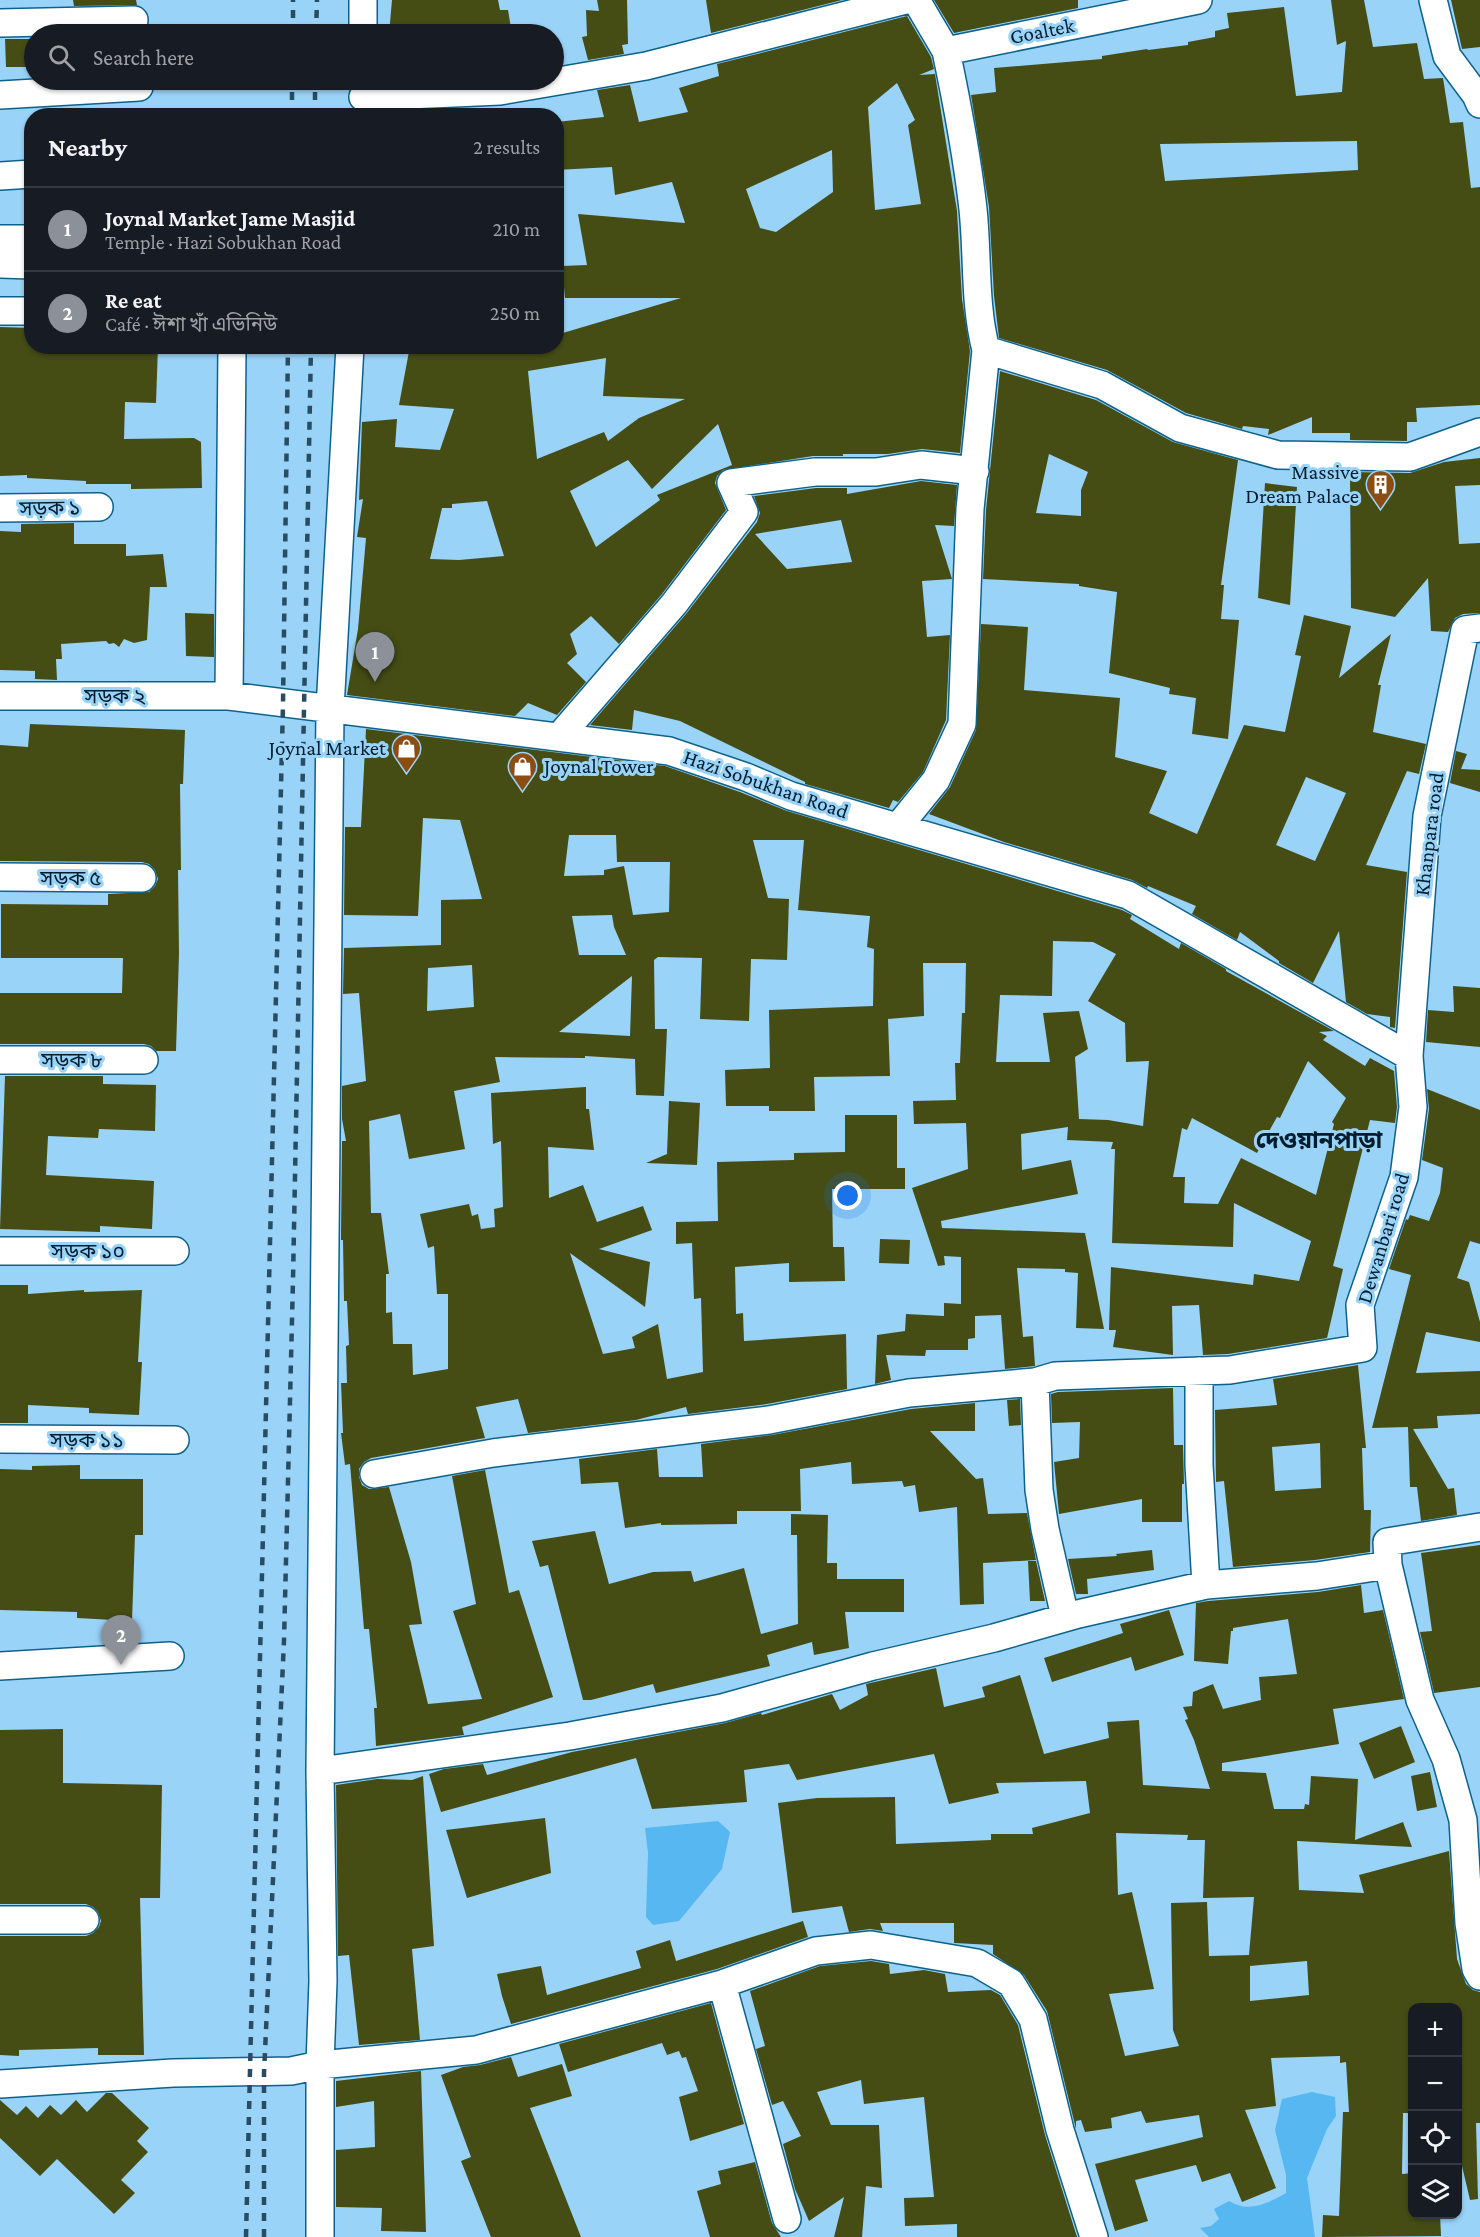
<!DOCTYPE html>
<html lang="en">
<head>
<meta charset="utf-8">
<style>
  :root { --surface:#171b24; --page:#20242c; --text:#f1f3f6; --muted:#9ea1a6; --line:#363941; --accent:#8c9099 }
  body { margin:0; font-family:"Crimson Pro","Noto Sans Bengali",serif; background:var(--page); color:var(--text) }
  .controls { position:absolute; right:18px; bottom:18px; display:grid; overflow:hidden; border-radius:12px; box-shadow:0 2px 4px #0004 }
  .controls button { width:54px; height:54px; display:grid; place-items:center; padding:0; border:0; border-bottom:2px solid var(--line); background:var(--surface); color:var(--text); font:30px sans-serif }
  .you { position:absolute; left:848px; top:1196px; width:21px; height:21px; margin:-15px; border:4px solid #fff; border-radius:50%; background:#1a73e8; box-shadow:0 0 0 9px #1a73e833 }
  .badge { display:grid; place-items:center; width:39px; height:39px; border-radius:50%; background:var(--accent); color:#fff; font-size:20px; font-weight:700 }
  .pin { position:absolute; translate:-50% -50px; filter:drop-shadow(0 2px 3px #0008) }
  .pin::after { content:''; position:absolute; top:32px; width:21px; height:18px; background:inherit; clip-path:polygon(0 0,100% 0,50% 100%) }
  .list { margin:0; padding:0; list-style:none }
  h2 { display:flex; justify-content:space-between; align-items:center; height:78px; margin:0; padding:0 24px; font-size:26px }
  h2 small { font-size:20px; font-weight:400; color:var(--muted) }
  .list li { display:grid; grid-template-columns:39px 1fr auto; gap:18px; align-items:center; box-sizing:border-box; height:84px; padding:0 24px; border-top:2px solid var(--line) }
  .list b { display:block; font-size:22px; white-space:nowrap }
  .list p { margin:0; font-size:20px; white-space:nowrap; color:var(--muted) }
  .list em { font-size:20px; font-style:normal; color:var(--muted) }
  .icon { flex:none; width:33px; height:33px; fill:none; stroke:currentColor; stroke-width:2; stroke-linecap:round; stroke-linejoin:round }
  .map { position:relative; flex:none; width:1480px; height:2237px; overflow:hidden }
  .search { position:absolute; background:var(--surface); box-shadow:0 2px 4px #0004; left:24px; top:24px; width:540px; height:66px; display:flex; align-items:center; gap:15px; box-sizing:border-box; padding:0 21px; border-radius:33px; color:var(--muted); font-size:22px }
  .panel { position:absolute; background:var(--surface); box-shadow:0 2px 4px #0004; left:24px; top:108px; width:540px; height:246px; border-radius:24px }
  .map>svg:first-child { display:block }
  .water { fill:#57b8f1 }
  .building { fill:#454d15; fill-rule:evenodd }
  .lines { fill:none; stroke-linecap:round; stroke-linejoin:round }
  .street-casing { stroke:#0d628b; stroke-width:30 }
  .street { stroke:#fff; stroke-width:27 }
  .rail { stroke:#284d63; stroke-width:4.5; stroke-dasharray:8 8; stroke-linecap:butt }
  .labels { text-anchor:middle; stroke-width:6; stroke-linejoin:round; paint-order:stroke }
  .street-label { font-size:21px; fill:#001d2e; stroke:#9ad3f8 }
  .poi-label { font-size:21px; fill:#001d2e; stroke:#9ad3f8; text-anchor:end }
  .quarter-label { font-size:24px; font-weight:bold; fill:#001d2e; stroke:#9ad3f8 }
</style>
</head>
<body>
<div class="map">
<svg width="1480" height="2237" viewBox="0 0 1480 2237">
  <rect width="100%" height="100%" fill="#9ad3f8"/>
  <path class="water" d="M718,1821L730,1832L722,1869L679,1921L653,1925L646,1917L648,1853L645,1828Z
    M1312,2092L1335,2097L1336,2116L1327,2129L1307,2178L1315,2237H1209L1200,2228L1211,2226L1219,2219L1214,2209L1229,2201C1248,2213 1267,2204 1286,2193V2175L1275,2130L1282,2099Z"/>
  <path class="building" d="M73,0H136L137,5L74,6Z
    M392,0H498L500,10H508L512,34H389Z
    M597,0H627L628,44L622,45L624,54L588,60L582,37L587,36L586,10L599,11Z
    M706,0H842L711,33Z
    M934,0H1078V8L954,33Z
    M1331,0H1364L1373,47L1417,43L1424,79L1443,78L1450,123L1463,122L1471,188L1480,187V405L1416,408L1417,422H1407V441L1350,440V433H1312V417L1268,435L1269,429L1243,426L1242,429L1186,413L1107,370L999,338L994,296L989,207L971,95L996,92L994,68L1102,59V56L1147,49L1148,50L1188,45V42L1215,37V31L1229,28L1227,13L1284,7L1296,96L1342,92L1346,41L1337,45ZM1357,141L1358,170L1165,181L1160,144Z
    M1451,0H1480V47L1462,49Z
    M907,16L931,57L934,69L919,75L935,74L957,211L962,299L970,351L960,453L922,449L888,454H843V456H813L723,470L717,476L715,483L726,510L662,594L619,644L591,616L570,634L577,654L567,663L586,682L557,715L528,703L515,716L347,695L358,629L366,538L357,537L363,499L359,500L362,422L397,419L395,447L440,450L454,409L399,405L410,346H556V335L681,298H565L562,266L587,265L578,214L685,223L672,182L615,195L612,167L556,170V122L604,117L597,90L630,85L639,122L688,112L679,88L719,76L717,64ZM897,83L915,120L908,125L921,204L875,210L868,107ZM832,150L833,192L776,232L760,228L746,189ZM606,358L603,396L685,399L639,418L608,441L604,432L537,459L528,371ZM718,424L732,465L657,495L660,500L596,547L570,491L628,460L652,489ZM487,501L504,556L459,560L430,559L442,508H452V504Z
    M5,39H34V67H6Z
    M0,327L32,328V346H158L156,403L125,402L124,439L194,438L201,442L202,488L131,489V484H86V481L27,478V475L0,476Z
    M1000,371L1096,400L1173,442L1238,460L1221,585H1224L1221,619L1239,620L1228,739L1192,734L1196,698L1169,694L1170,688L1109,673L1117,592L1079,586V584L983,579L986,510ZM1049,454L1088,472L1081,490V516L1036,513Z
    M1480,458V485L1455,486L1459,544L1480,543V613L1463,614L1455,618L1448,632L1431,631L1428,578L1395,617L1351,608L1350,472L1410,473L1444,462Z
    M921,481L957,485L954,526L935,525L952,579L922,581L927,637L950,635L946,720L923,772L898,802L893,800L889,808L805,784V782L680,721L634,710L632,730L590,725L686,614L757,522L760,513L754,496L816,488H847V494ZM841,520L852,562L787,569L755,534Z
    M1265,483L1297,487L1290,605L1258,598Z
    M74,523V544H126V556L163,554L167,587H150L147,640L134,643L124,639L119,647L114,643L109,644L106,641L61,644L62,659H56L57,680L35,679V671L0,670V531L21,532V524Z
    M185,613L214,614V657L186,656Z
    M1304,615L1351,626L1339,678L1391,634L1378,685H1381L1373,732L1426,744L1419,774L1407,771L1366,865L1407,872L1395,1028L1390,1027V1017L1367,1014L1346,1002L1339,931L1313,983L1279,963V961L1240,932L1237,940L1192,914L1196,906L1148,886L1147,888L1132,880L1004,842L929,814L950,787L976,730L981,624L1028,627L1024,690L1120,698L1115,757L1167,771L1149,813L1197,834L1244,725L1285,732L1301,656L1295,655ZM1306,777L1346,793L1315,861L1276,845Z
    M30,724L185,730L183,784H180L181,870H178L179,954L176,1051H156L151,1046L144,1044H0V993H122L123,958H1V904L108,905V894L149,892L155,886L158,879L155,870L149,864L142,862L0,861V745L28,747Z
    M366,729L665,766L740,792L787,811L1122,910L1132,915L1130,919L1179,949L1181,943L1226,969V971L1334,1031L1319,1032L1327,1036L1323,1040L1365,1066L1370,1058L1394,1071L1397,1107L1395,1123L1370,1120L1333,1266L1343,1269L1327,1338L1228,1354L1203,1355L1199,1305L1172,1306L1173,1355L1113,1347L1116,1330H1109L1111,1267L1253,1285L1254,1274L1299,1281L1311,1241L1234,1203L1233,1247L1112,1243L1115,1149H1111L1113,1142L1067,1140L1068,1127L1021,1134L1022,1170L1071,1160L1078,1194L941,1221L942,1228L1085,1233L1104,1329L1076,1328L1078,1273L1065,1272V1269L1017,1268L1023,1337L1033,1336L1035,1366L1005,1369L1001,1315L975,1316V1338L968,1339V1350H926L925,1356L886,1355L891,1380L875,1384L877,1335L905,1331L906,1314L944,1316V1303L961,1304V1257L944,1256L945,1265L938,1266L912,1188L968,1169L966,1123L914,1124L913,1101L956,1100L955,1063H960L962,1013H965L966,963H923L924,1016L888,1019L890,1076L814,1077L815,1111H769V1106H726L725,1070L770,1068L769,1010L873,1006L874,949L867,947L870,916L798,910L804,840H753L768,898L789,899L787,960L751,959L749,1021L700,1019L702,958L658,957L654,960L655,1029H667L664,1096L636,1095L635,1059L585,1056V1058L495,1057L500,1082L454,1091L465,1149L409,1159L400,1114L369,1121L371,1213H381L389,1274H386V1313L392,1312L393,1344H412L413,1375L448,1369V1294H437L434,1246L428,1248L420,1214L469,1204L472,1216L478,1214L481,1229L495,1227L494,1209L503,1207L501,1141L493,1144L491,1093L586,1087V1109H589L594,1150L548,1147L549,1198L583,1185L597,1222L643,1206L652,1230L599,1249L650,1262L645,1307L570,1253L603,1354L635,1348L632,1337L658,1324L667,1379L703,1372L701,1298L694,1299L692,1243L676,1244V1222L718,1221L717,1162L794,1160V1153L845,1152V1115H897V1168H905V1189H832L833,1247H844L845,1281L789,1282V1263L735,1267L736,1314L743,1313L744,1341L846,1334L847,1389L767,1404L688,1414L686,1407L636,1420L528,1433L518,1399L476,1407L485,1438L371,1458L364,1462L359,1469V1477L362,1485L369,1489L389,1487L411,1562L422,1624L409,1625L428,1704L482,1699L453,1611L476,1604L452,1476L485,1470L509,1593L519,1590L553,1697L462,1727L464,1735L376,1746L374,1708H377L369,1629H364L350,1464L345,1465L341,1433H343L341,1383H347L346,1346L349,1345L347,1301H344L343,1240H341V1236L342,1141H346L342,1119V1086L366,1081L359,993L343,994L344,948L441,945V900L482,899L460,820L423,818L418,916L344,915L345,827H361ZM569,835H616L617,862H670L669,912L633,915L624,866L604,870V875L564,876ZM612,915L614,927L626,955H579L572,916ZM1053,941L1093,942L1116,954L1088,1001L1125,1023L1126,1062L1149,1061L1143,1126L1108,1120L1079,1119L1075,1057L1088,1049L1079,1011L1043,1013L1050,1062H996L1000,995L1052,996ZM472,965L474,1007L427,1011L428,968ZM632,976L630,1036L559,1032ZM1308,1061L1346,1098L1332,1122L1334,1124L1316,1195L1241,1158L1218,1204L1184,1203L1185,1177H1173L1182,1128L1187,1130L1192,1118L1257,1153L1277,1117L1280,1118Z
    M1456,751L1467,754L1461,769L1480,770V792L1450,783Z
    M1453,986L1480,988V1047L1426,1042L1428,1010L1454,1012Z
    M5,1076H103V1084L156,1085L155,1131L99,1129L98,1138L48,1136L46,1175L154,1181L152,1229L100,1226V1232L0,1229Z
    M1427,1089L1480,1110V1244L1470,1241L1457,1278L1469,1282L1480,1322V1342L1426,1332L1416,1373L1480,1371V1414L1437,1416L1438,1428L1413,1429L1448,1489L1454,1488L1457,1515L1421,1521L1417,1487H1410L1408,1427L1372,1428L1411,1275L1389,1269L1406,1219L1408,1220L1410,1215L1429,1221L1440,1193L1443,1168L1422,1160L1429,1109Z
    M669,1101L700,1103L697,1165L646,1163L667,1154Z
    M880,1239L910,1240L909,1264L879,1263Z
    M0,1285H28V1294L84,1290V1292L142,1290L138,1362H142L139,1415L89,1413V1408L28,1405V1423H0Z
    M1358,1365L1366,1448H1362L1364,1510H1371L1370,1552L1315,1560L1233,1567L1224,1481L1216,1482L1215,1410L1277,1405L1273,1379ZM1320,1443L1321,1488L1275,1491L1272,1447Z
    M1173,1388L1174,1445H1183L1184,1484H1182V1522H1142V1499L1059,1514L1054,1462L1079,1458L1080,1422L1052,1423L1051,1394L1058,1392Z
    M1020,1399L1021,1425L1009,1426L1007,1400Z
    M975,1403V1431H930L976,1479L983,1478L988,1514L1027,1513L1036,1560L983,1563L984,1604L960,1605L957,1507L919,1512L915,1485L904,1487L902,1481L852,1484L851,1462L800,1469L801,1511H737V1524L661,1525V1523L625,1528L618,1482L581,1484L579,1459L657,1449L659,1477H703L701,1444L772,1435L911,1409Z
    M80,1465V1479H143V1535H135L132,1621L77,1618V1612L0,1610V1469L32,1470V1466Z
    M791,1514L828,1515L827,1563H837V1579H904V1612H845L849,1648L814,1655L812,1642L767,1655L770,1666L656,1693L653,1684L591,1700H583L548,1565L540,1567L532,1541L595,1531L609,1584L653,1572L691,1571L694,1582L744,1568L761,1634L798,1624L797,1535H791Z
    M1480,1545V1687L1434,1693L1420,1632L1432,1631L1421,1553Z
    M1152,1550L1154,1570L1087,1579L1088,1594H1076L1068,1559L1117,1556L1116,1554Z
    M1028,1561H1036L1045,1601H1030Z
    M1361,1585L1364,1613L1383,1610L1404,1699L1333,1709L1339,1744L1222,1763V1771L1266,1773L1274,1809H1304L1305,1804L1309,1805L1311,1776L1358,1779L1355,1840L1403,1822L1412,1847L1297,1841L1299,1890L1364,1893L1359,1875L1449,1851L1457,1959L1466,1984L1473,1990L1480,1992V2123H1476L1478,2199L1470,2200L1458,2149V2007H1413V2113H1403L1402,2174L1413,2173V2214H1440L1441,2236L1322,2237L1323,2215L1339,2216L1343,2112H1349L1346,2062L1340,2063V2056L1271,2058L1276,2106L1245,2110L1276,2188L1242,2202L1230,2173L1202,2182L1196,2165L1135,2180L1148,2221L1115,2231L1095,2164L1203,2137L1199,2115L1146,2123L1141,2111L1111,2118L1112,2128L1085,2132L1081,2120L1076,2121V2129L1047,2011L1024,1975L993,1954V1945L954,1943V1923H880L883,1931L870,1929L849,1932L842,1906L792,1913L778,1803L817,1798L895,1797L896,1844L991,1840V1834H1033L1032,1828L1090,1813L1086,1781L996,1783L999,1793L949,1804L934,1754L797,1780L789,1764L744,1770L747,1802L652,1809L636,1758L441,1812L429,1774L444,1769L483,1764L487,1775L572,1752L725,1723L761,1713L762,1715L832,1694L840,1710L868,1695L866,1684L936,1668L944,1707L985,1697L982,1687L1020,1675L1044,1754L1109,1738L1107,1722L1139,1720L1143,1785L1210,1789L1194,1740L1185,1720L1188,1719L1183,1707L1192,1706L1193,1692L1213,1684L1223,1709L1261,1700L1259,1677L1297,1674L1288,1619L1233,1628V1631H1231L1228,1664L1194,1661L1196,1603L1208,1601L1318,1592ZM1116,1833L1188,1835L1187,1840H1205L1203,1898L1254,1897L1249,1955L1209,1956L1207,1902L1171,1903L1173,2030L1179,2046L1125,2056L1109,1994L1154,1989L1132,1892L1118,1895ZM1307,1961L1309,1995L1250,2001V1966Z
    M1169,1610L1184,1655L1135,1671L1131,1657L1052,1682L1044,1658L1123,1633L1120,1624Z
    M1401,1726L1415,1762L1374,1779L1359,1743Z
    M63,1729V1783L162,1785L160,1898H140L144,2055H98V2048L19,2050V2056L0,2055V1936H86L93,1933L99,1927L101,1921L98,1912L93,1907L86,1904H0V1730Z
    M1430,1772L1437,1807L1417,1811L1411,1776Z
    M423,1776L434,1946L412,1949L420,2040L359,2045L349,1955L338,1956L336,1785L377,1779L412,1780Z
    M545,1818L551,1873L467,1898L446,1830Z
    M803,1921L808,1937L717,1969L511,2024L502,1996L497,1974L541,1966L547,1995L641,1968L636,1951L670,1940L676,1961Z
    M871,1961L889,1964L890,1974L924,1970L945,1974L948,1992L991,1990L1000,1995L1018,2025L1045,2135L1077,2237H957V2224L905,2226L904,2198L934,2197L924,2097L864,2104L861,2080L817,2092L831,2125H879L882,2188L866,2186L862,2237H834L844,2197L809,2221L795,2189L783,2144L801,2136L783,2101L772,2105L756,2049L765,2046L750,1991L820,1966Z
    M711,2003L744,2124L690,2141L679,2097L698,2091L686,2057L682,2058L679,2051L667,2055L662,2043L568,2072L559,2044Z
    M511,2057L518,2077L562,2064L572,2096L530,2108L581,2237H491L461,2161L471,2157L441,2075L463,2067L480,2065Z
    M421,2071L426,2232L381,2231L382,2208L336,2207V2150L375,2147L374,2101L336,2107V2081Z
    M106,2093H112L149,2128L137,2141L148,2152L121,2180L135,2193L114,2214L57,2159L40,2176L0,2138V2100L17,2115L26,2106L38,2118L50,2105L61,2115L76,2100L87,2112Z
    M755,2162L772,2223L781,2237H710L697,2191L721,2184L718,2171Z"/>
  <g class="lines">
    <defs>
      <path id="street" d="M916,0L946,51L1198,0
        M1433,0L1447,56L1476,95L1480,104
        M0,23L134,20
        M363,34V0
        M0,95L139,87
        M363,97L500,91L646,66L906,0
        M0,176L32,174
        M0,239H32
        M0,264L32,265
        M0,311H32
        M986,350L1102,385L1180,428L1278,455L1410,457L1480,432
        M0,508L99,507
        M0,696H229L669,751L746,777L791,796L1128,895L1409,1056
        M229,696L232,346
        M559,737L674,604L744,512L731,483L815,472H876L921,465L975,471
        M898,827L936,780L962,724L970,509L986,350C974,304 978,256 973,209C967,156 957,103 946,51
        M0,877L142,878
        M0,1060H144
        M0,1251H175
        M1199,1371V1465L1206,1585
        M1035,1382L1039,1490L1045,1529L1065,1617
        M0,1439L175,1440
        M374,1474L493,1453L769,1420L909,1393L1035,1382L1055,1376L1230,1370L1363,1348L1360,1305L1404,1177L1413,1107L1409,1056L1427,816L1465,630L1480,628
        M1480,1527L1387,1542L1388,1565L1420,1700L1446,1759L1463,1820L1469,1923L1476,1969L1480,1976
        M0,1666L170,1656
        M320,1771L570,1736L722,1708L873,1666L994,1638L1078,1614L1206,1585L1317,1576L1388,1565
        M0,1920H85
        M722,1984L787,2219
        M0,2084L173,2073L291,2071L320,2065L476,2050L722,1984L816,1951L871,1945L977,1963L1011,1983L1033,2019L1060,2130L1094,2237
        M320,2237V2065L323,1981L320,1771L330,709L350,346"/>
    </defs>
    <use href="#street" class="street-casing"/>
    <use href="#street" class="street"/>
    <path class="rail" d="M293,34V0
      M316,34L317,0
      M292,116V80
      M315,116V80
      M246,2237L283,704L288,346
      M264,2237V2073L284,1641L293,1280L311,346"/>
  </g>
  <defs>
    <symbol id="building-pin" viewBox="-11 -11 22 30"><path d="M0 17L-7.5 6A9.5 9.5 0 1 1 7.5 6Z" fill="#8c4d13" stroke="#9ad3f8"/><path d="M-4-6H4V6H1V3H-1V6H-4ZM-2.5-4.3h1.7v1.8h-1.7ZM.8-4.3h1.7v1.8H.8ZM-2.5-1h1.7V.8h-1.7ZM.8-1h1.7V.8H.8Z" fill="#fff"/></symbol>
    <symbol id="shop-pin" viewBox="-11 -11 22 30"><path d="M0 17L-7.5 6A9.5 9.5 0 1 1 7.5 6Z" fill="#8c4d13" stroke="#9ad3f8"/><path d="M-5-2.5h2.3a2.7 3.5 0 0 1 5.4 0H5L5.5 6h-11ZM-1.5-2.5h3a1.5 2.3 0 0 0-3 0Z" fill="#fff"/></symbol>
  </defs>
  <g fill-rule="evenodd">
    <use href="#building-pin" x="1364" y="468" width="33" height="45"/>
    <use href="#shop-pin" x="390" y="732" width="33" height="45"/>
    <use href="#shop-pin" x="506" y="750" width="33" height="45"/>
  </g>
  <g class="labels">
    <g class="street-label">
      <text transform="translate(1042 31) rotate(-11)" y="7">Goaltek</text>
      <text transform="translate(50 508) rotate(-1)" y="7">সড়ক ১</text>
      <text x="115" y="703">সড়ক ২</text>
      <text transform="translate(766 784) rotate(19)" y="7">Hazi Sobukhan Road</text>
      <text transform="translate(1429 834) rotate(-83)" y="7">Khanpara road</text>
      <text x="71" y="885">সড়ক ৫</text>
      <text x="72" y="1067">সড়ক ৮</text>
      <text transform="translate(1383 1238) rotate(-73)" y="7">Dewanbari road</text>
      <text x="88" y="1258">সড়ক ১০</text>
      <text x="87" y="1447">সড়ক ১১</text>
    </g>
    <g class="poi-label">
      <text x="1359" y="479">Massive<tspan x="1359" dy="24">Dream Palace</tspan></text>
      <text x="386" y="755">Joynal Market</text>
      <text x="544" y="773" text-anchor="start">Joynal Tower</text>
    </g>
    <g class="quarter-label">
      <text x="1319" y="1148">দেওয়ানপাড়া</text>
    </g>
  </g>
</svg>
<div class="controls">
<button>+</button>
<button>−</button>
<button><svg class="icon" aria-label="locate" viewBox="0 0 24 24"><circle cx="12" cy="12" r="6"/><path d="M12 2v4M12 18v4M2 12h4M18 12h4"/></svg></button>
<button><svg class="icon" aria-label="layers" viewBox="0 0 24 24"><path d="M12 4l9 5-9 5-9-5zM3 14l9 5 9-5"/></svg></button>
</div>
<div class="you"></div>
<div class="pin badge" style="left:375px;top:682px">1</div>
<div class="pin badge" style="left:121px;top:1665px">2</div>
<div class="search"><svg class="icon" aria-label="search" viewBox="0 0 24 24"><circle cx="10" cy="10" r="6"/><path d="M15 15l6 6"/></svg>Search here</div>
<section class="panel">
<h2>Nearby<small>2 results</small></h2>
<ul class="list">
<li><span class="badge">1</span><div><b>Joynal Market Jame Masjid</b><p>Temple · Hazi Sobukhan Road</p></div><em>210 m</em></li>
<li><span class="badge">2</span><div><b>Re eat</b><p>Café · ঈশা খাঁ এভিনিউ</p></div><em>250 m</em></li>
</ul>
</section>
</div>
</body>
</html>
